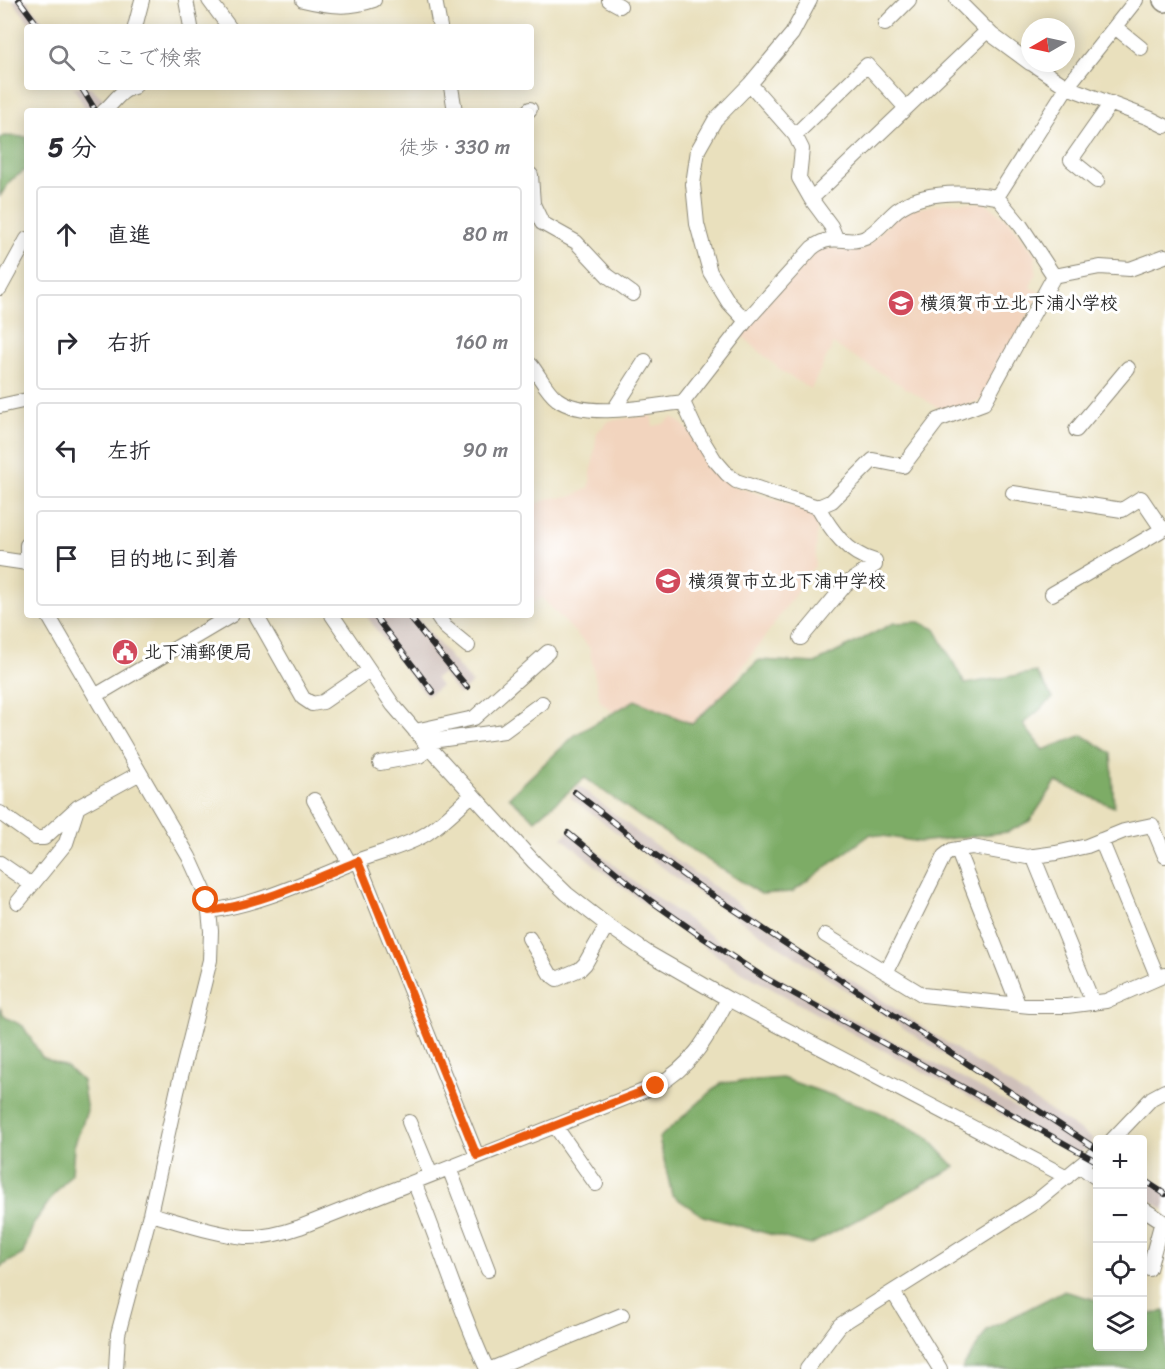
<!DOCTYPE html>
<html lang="ja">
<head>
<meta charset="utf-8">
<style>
  :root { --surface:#fff; --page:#f2f2f3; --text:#2b2b33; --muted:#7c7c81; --line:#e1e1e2 }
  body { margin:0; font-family:Sriracha,"Klee One",sans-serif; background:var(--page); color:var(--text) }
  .controls { position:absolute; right:18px; bottom:18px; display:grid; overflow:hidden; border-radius:6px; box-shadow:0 3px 15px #0003 }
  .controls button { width:54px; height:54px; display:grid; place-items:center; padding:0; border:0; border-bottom:2px solid var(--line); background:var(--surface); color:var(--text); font:30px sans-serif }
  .compass { position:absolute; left:1021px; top:18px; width:54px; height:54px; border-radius:50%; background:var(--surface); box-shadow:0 3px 15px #0003; rotate:261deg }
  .stop { position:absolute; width:18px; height:18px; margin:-14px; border:4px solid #ea580c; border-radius:50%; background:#fff }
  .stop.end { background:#ea580c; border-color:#fff; box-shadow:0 2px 6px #0008 }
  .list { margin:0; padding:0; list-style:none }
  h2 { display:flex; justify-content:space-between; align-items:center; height:78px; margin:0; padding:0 24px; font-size:26px }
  h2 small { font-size:20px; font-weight:400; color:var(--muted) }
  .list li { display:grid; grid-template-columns:39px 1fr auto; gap:18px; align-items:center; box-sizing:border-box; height:96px; margin:0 12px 12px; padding:0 12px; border:2px solid var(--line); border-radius:6px }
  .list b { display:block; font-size:22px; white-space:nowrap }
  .list em { font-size:20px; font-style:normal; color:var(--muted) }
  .icon { flex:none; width:33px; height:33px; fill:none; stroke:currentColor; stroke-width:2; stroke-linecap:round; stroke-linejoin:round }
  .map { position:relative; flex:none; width:1165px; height:1369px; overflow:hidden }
  .search { position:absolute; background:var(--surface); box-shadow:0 3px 15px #0003; left:24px; top:24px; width:510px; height:66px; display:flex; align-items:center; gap:15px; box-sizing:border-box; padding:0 21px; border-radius:6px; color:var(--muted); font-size:22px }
  .panel { position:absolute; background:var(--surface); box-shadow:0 3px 15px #0003; left:24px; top:108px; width:510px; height:510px; border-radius:6px }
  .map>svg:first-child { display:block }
  .built { fill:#f2d4be }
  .industrial { fill:#cfc0ba }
  .forest { fill:#7dac66; stroke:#546c48; stroke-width:1.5 }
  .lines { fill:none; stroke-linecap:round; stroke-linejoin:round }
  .minor-casing { stroke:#8a8674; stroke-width:16 }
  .highway-casing { stroke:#8a8674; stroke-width:24 }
  .minor { stroke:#fff; stroke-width:14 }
  .highway { stroke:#fff; stroke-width:21 }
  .rail-casing { stroke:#2b2b2b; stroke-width:6 }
  .rail { stroke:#fff; stroke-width:4; stroke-dasharray:11; stroke-linecap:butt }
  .route { stroke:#ea580c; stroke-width:8 }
  .labels { text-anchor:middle; stroke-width:6; stroke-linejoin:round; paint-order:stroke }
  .poi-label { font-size:18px; font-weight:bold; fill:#2b2b2b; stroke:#fff; text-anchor:start }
</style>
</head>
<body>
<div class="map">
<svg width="1165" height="1369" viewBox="0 0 1165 1369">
  <rect width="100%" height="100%" fill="#fff"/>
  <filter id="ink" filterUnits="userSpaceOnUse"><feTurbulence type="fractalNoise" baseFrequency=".0167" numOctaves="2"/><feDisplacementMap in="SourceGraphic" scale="12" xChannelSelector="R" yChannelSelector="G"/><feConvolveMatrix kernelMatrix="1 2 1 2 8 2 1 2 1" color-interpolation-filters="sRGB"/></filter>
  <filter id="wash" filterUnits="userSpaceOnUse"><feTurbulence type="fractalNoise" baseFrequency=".008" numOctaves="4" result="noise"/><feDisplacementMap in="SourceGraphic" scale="24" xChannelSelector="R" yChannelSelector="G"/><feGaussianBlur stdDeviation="1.35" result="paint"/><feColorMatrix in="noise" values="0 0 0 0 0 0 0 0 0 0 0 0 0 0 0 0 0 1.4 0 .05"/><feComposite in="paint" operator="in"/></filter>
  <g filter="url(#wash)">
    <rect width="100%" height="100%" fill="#e9e0bd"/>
    <path class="built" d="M948,202L986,203L1010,222L1035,254L1036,273L1030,287L1040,292L984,399L947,413L833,344L811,389L784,373L742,336L757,313L820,247L857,251L865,248L900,212Z
      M651,415L653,426L663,424L673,417L700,439L730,484L818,514L815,566L692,739L662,753L600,701L589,647L541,597L531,604V506L551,498L570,497L589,488L597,432L609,421Z"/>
    <path class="industrial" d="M12,0H27L47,27H33Z
      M73,87H90L105,100L87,111Z
      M366,615H415L472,683L459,695L442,674L435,678L441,686L427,696L403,667Z
      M579,786L640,834L765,923L1093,1139L1087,1149L1079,1152L1077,1156L815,1013L735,968L667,921L617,883L562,838L571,829L633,881L736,953L810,996L1033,1117L1034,1115L1005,1095L683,883L570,797Z
      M1142,1173L1165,1188V1210L1143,1196Z"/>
    <path class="forest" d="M4,136L27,137V169L11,180L0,196V138Z
      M919,622L935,629L965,684L1036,672L1053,698L1023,724L1043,750L1083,735L1111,753L1114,807L1056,782L1030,821L1008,832L919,842L871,834L792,892L761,894L640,817L585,778L535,820L509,797L575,735L635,700L692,724L759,660L815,663L894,623Z
      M0,1008L5,1017L23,1026L42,1057L68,1068L82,1081L87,1111L74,1146L72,1173L53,1196L34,1223L23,1254L0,1267Z
      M782,1078L877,1111L925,1135L955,1167L810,1245L703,1216L672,1195L659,1138L721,1083Z
      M1063,1291L1097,1300L1098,1346H1142L1143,1311L1152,1314L1165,1311V1369H962L987,1330Z"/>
  </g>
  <g filter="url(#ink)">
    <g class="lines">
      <defs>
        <path id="minor" d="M186,0L191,27
          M209,0L229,27
          M303,0C328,6 349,9 374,0
          M435,0L440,27
          M609,0L620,6
          M957,0L992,35L1030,63
          M885,24L909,0
          M135,27L142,0
          M1115,27L1141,48
          M1031,63L1067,87L1149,118L1165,126
          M750,84L795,135L802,149L799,178L811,199
          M451,87L455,111
          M104,111C114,103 120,90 134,87
          M528,111L530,109
          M795,135L867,65L906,108
          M531,175L533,204L542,223L576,242L608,276L633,294
          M1097,181L1071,160L1111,103
          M997,197L1067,87L1136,0
          M836,238L831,226L811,199L987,31
          M1054,276L1100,267L1130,269L1165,256
          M0,288L27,239
          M746,321L729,303L710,272L697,224L693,184L698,150L715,120L750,84L792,34L810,0
          M531,365C539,375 547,392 557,399C585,420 650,406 683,402L746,321L812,248C833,231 848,246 865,238C877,232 887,218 897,210C923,190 966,192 997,197L1021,226L1054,276
          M683,402L695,428L714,459L727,474L736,481L775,494L818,507L832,501L873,460L903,466L938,420L984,403L1054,276
          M0,406L27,400
          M615,408L645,361
          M1076,430L1128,368
          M1013,493L1122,510L1141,498L1162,529
          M27,545V563
          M0,559L27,563
          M1052,594L1165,528
          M48,615L189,857L204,890L209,911L211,931L210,960L177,1092L150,1214L118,1334L116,1369
          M256,615L303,698L312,704L323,702L368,671
          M332,615L393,705L430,748L534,862L567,894L607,925L648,953L728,999L1067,1177
          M437,615L445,627L468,646
          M801,638L846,584L875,565V561C847,554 831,530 818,507
          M95,696L232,615
          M415,731L474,718L548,652
          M424,742L504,731L542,703
          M380,763L419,756L430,748
          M314,800L350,864
          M0,813L35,838H44L78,807L140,773
          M1101,840L1158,978
          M957,849L1018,1004
          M1033,856L1093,1003
          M358,861L477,1156
          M0,863L32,885
          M18,902L66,843L77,809
          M209,911C261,904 309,880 357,861C380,852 405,847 426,834C443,823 457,808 472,795
          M825,935L923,995L1030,1006H1067L1106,1001L1165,975
          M529,938L550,974L557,979L580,969L585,964L607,925
          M886,973L944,856L952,850L972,847L1027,857L1056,853L1087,846L1124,831L1152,825L1165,856
          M409,1122L431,1175
          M555,1126L596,1184
          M1112,1140L1152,1098L1165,1091
          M1080,1166L1098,1179
          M449,1168L488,1270
          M414,1182C440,1244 459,1309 487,1369
          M1142,1208L1165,1223
          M150,1214C181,1222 213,1234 245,1237C264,1238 283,1233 300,1227L656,1086C694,1065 708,1036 728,999
          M1149,1269L1162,1221
          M893,1292L940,1369
          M491,1369L622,1315
          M807,1369L840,1325L1038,1200L1098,1151"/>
        <path id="highway" d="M1164,0L1165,1"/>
      </defs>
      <use href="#minor" class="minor-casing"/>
      <use href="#highway" class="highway-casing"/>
      <use href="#minor" class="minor"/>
      <use href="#highway" class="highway"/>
      <defs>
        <path id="rail" d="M19,0L39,27
          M81,87L94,108
          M374,615L433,692
          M408,615L467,687
          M575,792L654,854L700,887L1098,1150
          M568,833L651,901L702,937L762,976L1098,1162
          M1142,1179L1165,1194"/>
      </defs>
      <use href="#rail" class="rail-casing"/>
      <use href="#rail" class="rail"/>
    </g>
  </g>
  <g class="lines" filter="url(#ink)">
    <path class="route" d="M206,900L209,911C260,904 310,881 358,861L477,1156L656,1086"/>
  </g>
  <defs>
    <symbol id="school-disc" viewBox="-11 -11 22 22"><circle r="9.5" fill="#d1495b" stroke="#fff"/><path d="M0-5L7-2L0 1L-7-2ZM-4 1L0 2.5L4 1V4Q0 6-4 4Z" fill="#fff"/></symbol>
    <symbol id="civic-disc" viewBox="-11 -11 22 22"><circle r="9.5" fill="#d1495b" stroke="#fff"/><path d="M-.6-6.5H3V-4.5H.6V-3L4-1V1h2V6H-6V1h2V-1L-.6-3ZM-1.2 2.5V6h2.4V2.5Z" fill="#fff"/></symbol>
  </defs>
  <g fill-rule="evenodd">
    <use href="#school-disc" x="886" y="288" width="30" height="30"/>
    <use href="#school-disc" x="653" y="566" width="30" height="30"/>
    <use href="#civic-disc" x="110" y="637" width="30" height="30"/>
  </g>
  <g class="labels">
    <g class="poi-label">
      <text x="920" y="309">横須賀市立北下浦小学校</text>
      <text x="688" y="587">横須賀市立北下浦中学校</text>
      <text x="144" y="658">北下浦郵便局</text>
    </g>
  </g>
</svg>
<div class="controls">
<button>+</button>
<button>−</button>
<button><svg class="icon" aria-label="locate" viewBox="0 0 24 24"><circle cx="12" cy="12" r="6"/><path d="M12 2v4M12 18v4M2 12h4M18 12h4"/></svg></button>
<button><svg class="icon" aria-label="layers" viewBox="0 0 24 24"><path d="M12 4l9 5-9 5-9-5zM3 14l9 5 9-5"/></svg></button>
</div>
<svg class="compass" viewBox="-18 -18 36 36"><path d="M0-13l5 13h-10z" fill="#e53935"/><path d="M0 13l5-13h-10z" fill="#7c7c81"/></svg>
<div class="stop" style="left:206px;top:900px"></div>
<div class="stop end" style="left:656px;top:1086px"></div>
<div class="search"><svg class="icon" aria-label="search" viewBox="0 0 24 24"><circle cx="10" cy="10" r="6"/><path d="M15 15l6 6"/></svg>ここで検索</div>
<section class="panel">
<h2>5 分<small>徒歩 · 330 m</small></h2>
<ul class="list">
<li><svg class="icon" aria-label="ahead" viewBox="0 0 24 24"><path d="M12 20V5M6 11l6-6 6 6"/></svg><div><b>直進</b></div><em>80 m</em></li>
<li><svg class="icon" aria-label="right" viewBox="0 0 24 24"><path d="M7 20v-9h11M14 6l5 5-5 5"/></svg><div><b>右折</b></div><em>160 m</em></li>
<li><svg class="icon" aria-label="left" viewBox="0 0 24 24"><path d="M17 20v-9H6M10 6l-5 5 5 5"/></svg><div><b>左折</b></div><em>90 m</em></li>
<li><svg class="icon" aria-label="arrive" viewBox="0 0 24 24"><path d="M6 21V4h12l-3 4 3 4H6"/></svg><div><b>目的地に到着</b></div></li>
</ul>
</section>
</div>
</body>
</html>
